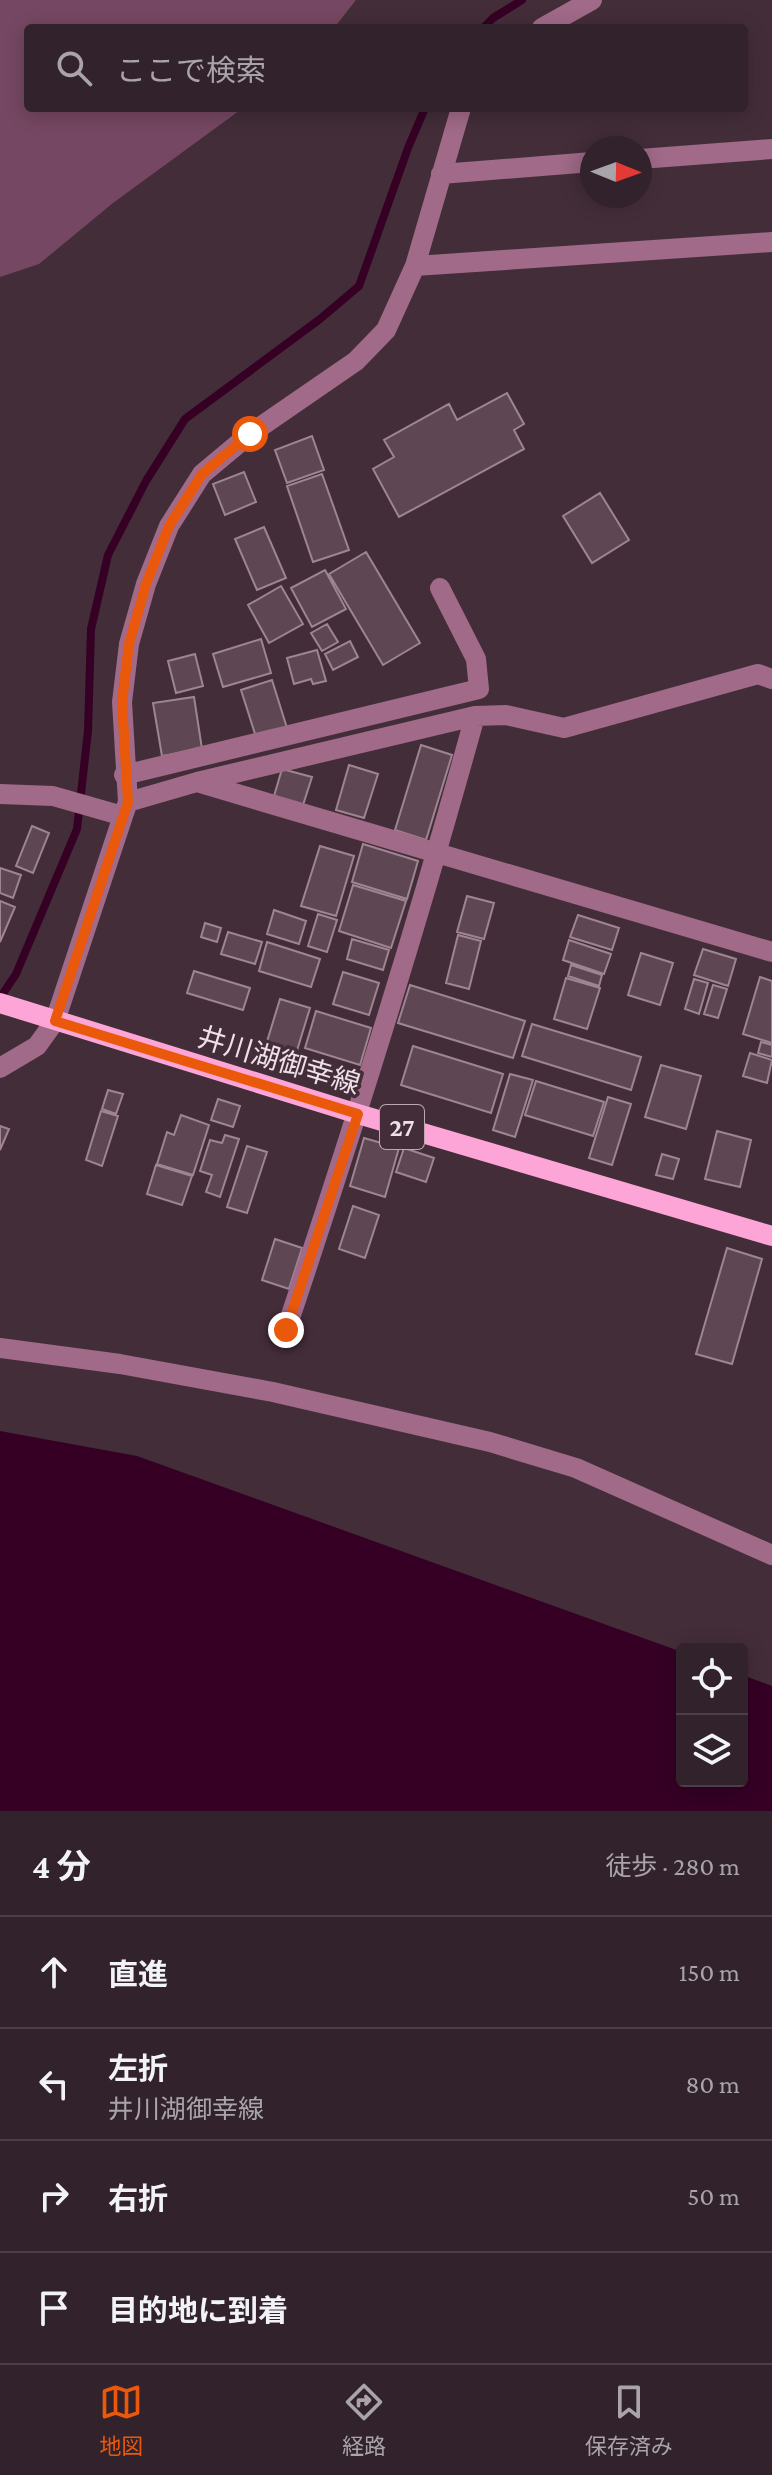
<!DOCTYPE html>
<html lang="ja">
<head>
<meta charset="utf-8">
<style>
  :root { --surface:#32222b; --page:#3d2f37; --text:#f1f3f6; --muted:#a8a4a9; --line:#4d3f47; --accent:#ea580c }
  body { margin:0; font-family:"Crimson Pro","Noto Sans JP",serif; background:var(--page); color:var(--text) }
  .controls { position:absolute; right:24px; bottom:24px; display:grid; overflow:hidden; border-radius:8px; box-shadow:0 4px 20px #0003 }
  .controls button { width:72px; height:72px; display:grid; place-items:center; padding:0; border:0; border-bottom:2px solid var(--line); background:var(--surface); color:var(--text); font:40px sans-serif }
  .compass { position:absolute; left:580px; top:136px; width:72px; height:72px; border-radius:50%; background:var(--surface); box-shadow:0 4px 20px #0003; rotate:91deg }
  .stop { position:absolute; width:24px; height:24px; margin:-18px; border:6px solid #ea580c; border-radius:50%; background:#fff }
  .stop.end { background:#ea580c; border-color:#fff; box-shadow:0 2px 8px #0008 }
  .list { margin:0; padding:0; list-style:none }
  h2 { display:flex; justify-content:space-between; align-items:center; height:104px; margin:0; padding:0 32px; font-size:34px }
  h2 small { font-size:26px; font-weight:400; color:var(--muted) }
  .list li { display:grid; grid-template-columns:52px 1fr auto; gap:24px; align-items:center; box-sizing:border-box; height:112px; padding:0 32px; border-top:2px solid var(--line) }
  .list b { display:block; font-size:30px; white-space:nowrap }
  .list p { margin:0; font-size:26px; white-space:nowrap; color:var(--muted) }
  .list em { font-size:26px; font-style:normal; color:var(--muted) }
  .icon { flex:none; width:44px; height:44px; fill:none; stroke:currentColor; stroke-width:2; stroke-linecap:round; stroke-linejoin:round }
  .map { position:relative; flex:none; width:772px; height:1811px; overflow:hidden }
  .search { position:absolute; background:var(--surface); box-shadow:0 4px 20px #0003; left:24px; right:24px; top:24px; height:88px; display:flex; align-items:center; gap:20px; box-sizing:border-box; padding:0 28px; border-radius:8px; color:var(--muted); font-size:30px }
  .sheet { height:552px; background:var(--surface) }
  nav { display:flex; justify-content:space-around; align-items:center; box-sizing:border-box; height:112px; border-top:2px solid var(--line); background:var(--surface); font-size:22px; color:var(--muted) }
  nav a { display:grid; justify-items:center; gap:4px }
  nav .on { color:var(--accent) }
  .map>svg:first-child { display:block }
  .green { fill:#764762 }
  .water { fill:#350024 }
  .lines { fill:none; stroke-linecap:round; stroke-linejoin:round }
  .stream { stroke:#350024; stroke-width:8 }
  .building { fill:#5e4753; stroke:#9f8492; stroke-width:2 }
  .minor { stroke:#a06a88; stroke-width:20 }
  .major { stroke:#fea5d7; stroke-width:20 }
  .route { stroke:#ea580c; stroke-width:10 }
  .labels { text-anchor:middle; stroke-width:7; stroke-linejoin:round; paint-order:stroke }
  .shield { fill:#432d39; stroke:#bbaab4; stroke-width:2 }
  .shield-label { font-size:26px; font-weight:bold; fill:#efe0e8 }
  .street-label { font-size:28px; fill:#efe0e8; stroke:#432d39 }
</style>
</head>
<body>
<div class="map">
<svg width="772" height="1811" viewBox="0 0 772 1811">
  <rect width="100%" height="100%" fill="#432d39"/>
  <path class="green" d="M0,0H356L334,28H28V108H243L113,203L39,264L0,277Z"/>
  <path class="water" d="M0,1431L137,1456L682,1652V1781H742V1675L772,1686V1811H0Z"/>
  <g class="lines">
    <path class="stream" d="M483,28L493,18L522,0
      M0,998L16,974L77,829L88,731L91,629L108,555L146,481L185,419L320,319L359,286L408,148L425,108"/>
  </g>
  <path class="building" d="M507,393L524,424L514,430L524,449L399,517L373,469L394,457L384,440L449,404L457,420Z
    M312,436L324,470L287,483L275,450Z
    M244,472L256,502L225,515L213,484Z
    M322,474L349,550L313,562L287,486Z
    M600,493L629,540L592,563L563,516Z
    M264,527L286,578L257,590L235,539Z
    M366,552L420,643L383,665L329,574Z
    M325,570L346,609L312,627L291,588Z
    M281,586L303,624L269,643L248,605Z
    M327,624L338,642L322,651L311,633Z
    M261,639L271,673L223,687L213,654Z
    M350,641L358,657L333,670L325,654Z
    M317,650L326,681L313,684L311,679L294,684L287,658Z
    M195,654L203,686L176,693L168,661Z
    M272,680L287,728L256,737L241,690Z
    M194,697L202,749L162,756L153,703Z
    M421,745L452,755L426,840L395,830Z
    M349,765L378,774L364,818L336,810Z
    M282,769L312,777L303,805L274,796Z
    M32,826L49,833L33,873L16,866Z
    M363,844L418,861L407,899L352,882Z
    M320,846L354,856L336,916L301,906Z
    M0,868L21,875L13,898L0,893Z
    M353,885L406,901L391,948L339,931Z
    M467,896L494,903L484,939L457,932Z
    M0,901L15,907L0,942Z
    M274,910L306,921L299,944L267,934Z
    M318,914L337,920L327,952L308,946Z
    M578,915L619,928L612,950L570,937Z
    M205,923L221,928L217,942L201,937Z
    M228,932L262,942L255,964L221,954Z
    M458,935L481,941L469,989L446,983Z
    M352,939L389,950L383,970L347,959Z
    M569,940L611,954L604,974L563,960Z
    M267,942L320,959L311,987L259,971Z
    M703,949L736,959L728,986L694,975Z
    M641,953L673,963L660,1005L628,995Z
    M571,965L602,975L599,986L568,976Z
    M194,971L250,988L243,1010L187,993Z
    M343,972L379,983L369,1015L333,1004Z
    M760,977L772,981V1043L743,1034Z
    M566,978L600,988L587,1029L554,1019Z
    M694,979L708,983L699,1014L685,1009Z
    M410,985L525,1021L513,1058L398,1023Z
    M713,985L727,989L718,1018L704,1014Z
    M280,999L310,1008L295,1057L265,1048Z
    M316,1011L371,1028L360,1065L305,1048Z
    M532,1024L641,1057L631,1090L522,1056Z
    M761,1042L772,1045V1057L758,1053Z
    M413,1046L503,1074L491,1113L401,1085Z
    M750,1053L772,1060L767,1083L743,1076Z
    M661,1065L701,1076L686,1129L645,1117Z
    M510,1074L533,1080L515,1137L493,1130Z
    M536,1081L604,1102L593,1136L525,1115Z
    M108,1090L123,1094L116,1114L102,1109Z
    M608,1097L631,1104L612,1165L589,1158Z
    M218,1099L240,1106L233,1127L211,1120Z
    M101,1111L118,1116L102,1166L86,1160Z
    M181,1115L209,1125L193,1175L157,1164L167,1132L174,1135Z
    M0,1126L9,1129L0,1150Z
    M717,1131L751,1140L740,1187L705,1179Z
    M225,1135L239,1139L220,1197L206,1192L212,1175L200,1171L210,1140L222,1143Z
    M364,1138L399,1148L385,1197L350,1186Z
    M247,1146L267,1152L247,1213L227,1207Z
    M404,1148L434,1158L426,1182L396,1172Z
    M662,1154L679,1159L673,1179L656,1175Z
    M156,1165L192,1176L182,1205L147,1194Z
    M353,1206L379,1215L365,1258L339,1249Z
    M275,1239L302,1248L289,1289L262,1280Z
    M727,1248L762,1259L732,1364L696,1354Z"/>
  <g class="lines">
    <path class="minor" d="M542,28L592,0
      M640,159L772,149
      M441,174L592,162
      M415,266L772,242
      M124,775L479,689L476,659L440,588
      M200,783L772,952
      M0,794L53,796L123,816
      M128,802L197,782L475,716L506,715L564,728L758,674L772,679
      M0,1068L37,1046L55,1021L123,816L128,802L122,702L129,644L146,584L169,526L202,474L250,434L356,361L386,330L415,266L461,108
      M286,1330C354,1127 418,923 475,716
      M0,1348L120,1364L273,1392L490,1442L576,1468L772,1555"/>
    <path class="major" d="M0,1003L358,1114L772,1236"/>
  </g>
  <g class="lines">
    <path class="route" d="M250,434L202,474L169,526L146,584L129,644L122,702L128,802L55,1021L358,1114L286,1330"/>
  </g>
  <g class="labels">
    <rect class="shield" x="380" y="1105" width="44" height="44" rx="6"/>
    <g class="shield-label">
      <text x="402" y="1136">27</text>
    </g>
    <g class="street-label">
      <text transform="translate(279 1060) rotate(17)" y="10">井川湖御幸線</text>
    </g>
  </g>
</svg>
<div class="controls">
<button><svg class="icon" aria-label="locate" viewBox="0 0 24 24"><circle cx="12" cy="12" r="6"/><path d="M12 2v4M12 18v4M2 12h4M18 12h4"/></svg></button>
<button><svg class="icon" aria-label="layers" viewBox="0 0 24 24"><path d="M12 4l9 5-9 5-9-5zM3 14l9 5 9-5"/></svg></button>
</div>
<svg class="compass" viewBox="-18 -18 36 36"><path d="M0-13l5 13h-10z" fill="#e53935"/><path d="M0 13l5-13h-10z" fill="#a8a4a9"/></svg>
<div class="stop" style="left:250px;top:434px"></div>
<div class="stop end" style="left:286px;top:1330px"></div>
<div class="search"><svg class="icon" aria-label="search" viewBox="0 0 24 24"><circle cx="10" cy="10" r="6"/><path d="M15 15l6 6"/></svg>ここで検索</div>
</div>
<section class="sheet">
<h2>4 分<small>徒歩 · 280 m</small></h2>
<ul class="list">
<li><svg class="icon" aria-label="ahead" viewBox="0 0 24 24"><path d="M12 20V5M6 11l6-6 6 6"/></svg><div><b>直進</b></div><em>150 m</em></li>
<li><svg class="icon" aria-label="left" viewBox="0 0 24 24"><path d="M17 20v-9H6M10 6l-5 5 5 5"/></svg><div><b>左折</b><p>井川湖御幸線</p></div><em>80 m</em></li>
<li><svg class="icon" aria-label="right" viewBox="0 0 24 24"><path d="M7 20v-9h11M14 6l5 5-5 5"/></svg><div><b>右折</b></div><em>50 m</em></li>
<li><svg class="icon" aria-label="arrive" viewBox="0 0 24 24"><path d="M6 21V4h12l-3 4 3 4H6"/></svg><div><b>目的地に到着</b></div></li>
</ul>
</section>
<nav>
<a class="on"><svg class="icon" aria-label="map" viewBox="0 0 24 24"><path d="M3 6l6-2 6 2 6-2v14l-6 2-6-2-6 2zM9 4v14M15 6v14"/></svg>地図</a>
<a><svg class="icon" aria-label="directions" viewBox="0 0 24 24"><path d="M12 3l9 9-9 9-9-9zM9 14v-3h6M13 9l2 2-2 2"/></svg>経路</a>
<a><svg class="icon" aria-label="saved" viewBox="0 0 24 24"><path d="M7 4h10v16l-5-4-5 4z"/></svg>保存済み</a>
</nav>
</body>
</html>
